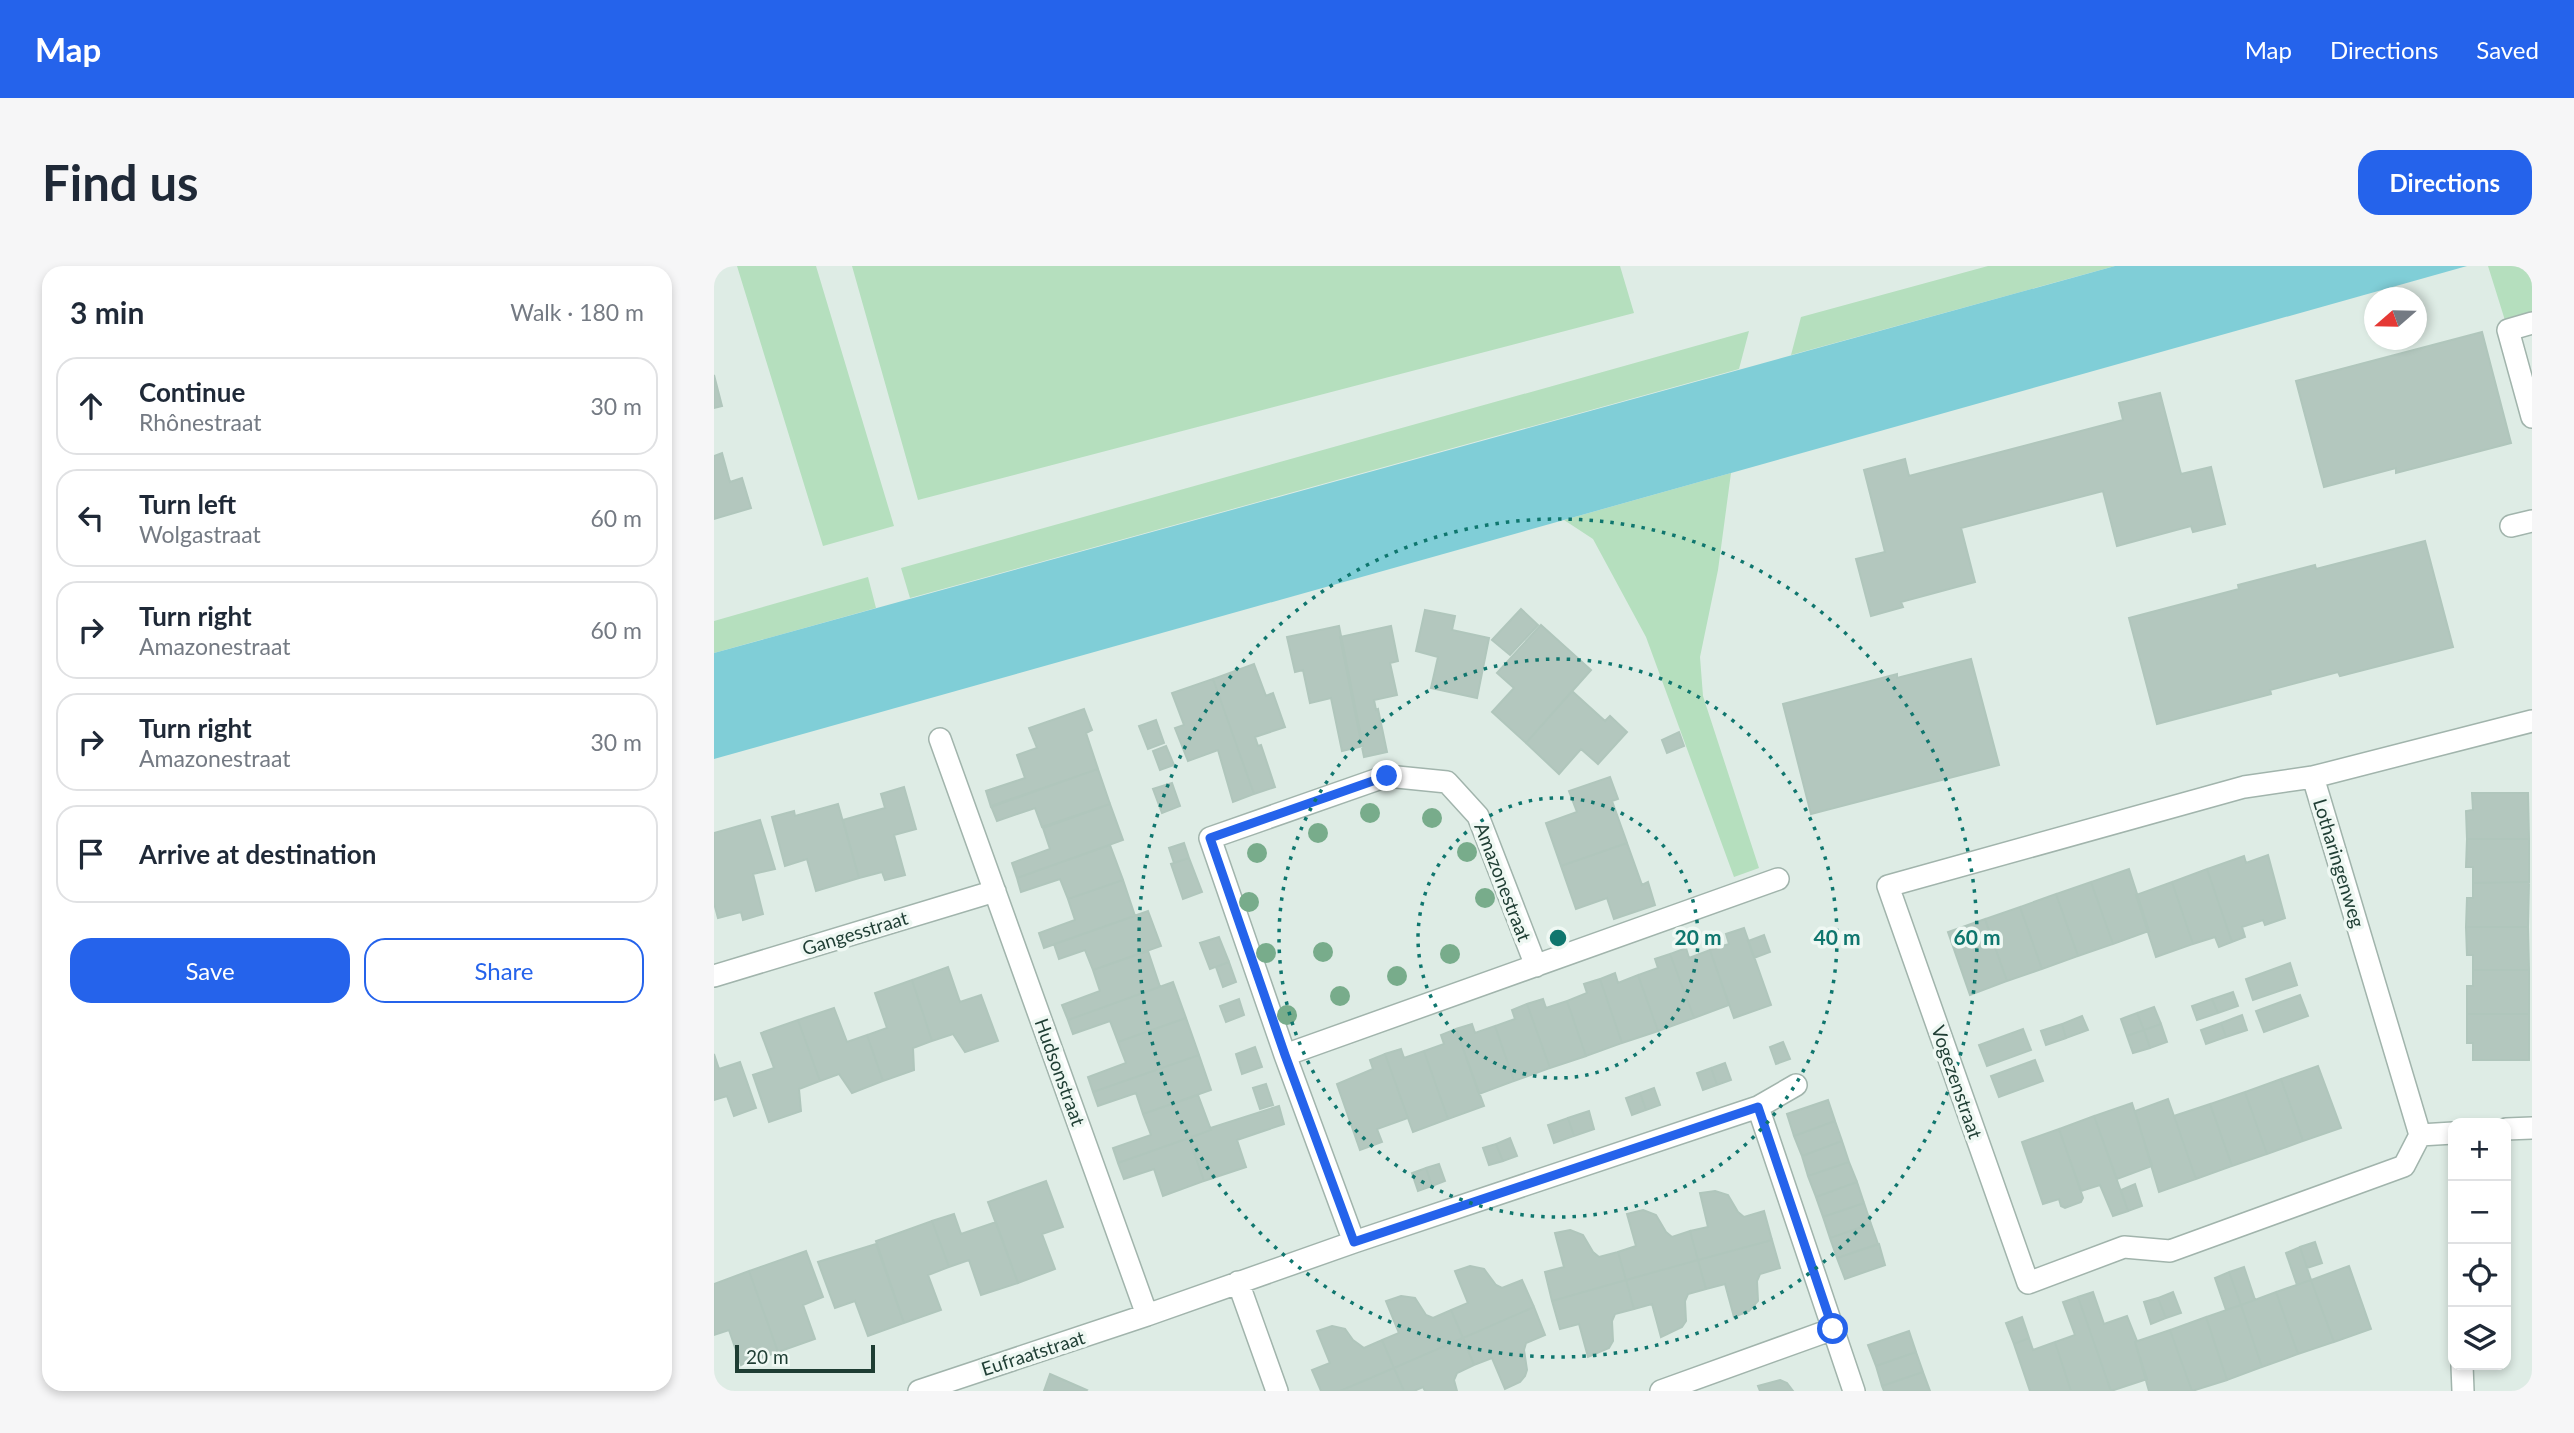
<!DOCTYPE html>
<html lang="en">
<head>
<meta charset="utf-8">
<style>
  :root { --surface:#fff; --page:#f6f6f7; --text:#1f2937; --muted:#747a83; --line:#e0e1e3; --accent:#2563eb }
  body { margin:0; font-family:Lato,sans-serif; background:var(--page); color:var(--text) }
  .controls { position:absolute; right:21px; bottom:21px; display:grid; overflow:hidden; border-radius:14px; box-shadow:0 4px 10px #0003 }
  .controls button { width:63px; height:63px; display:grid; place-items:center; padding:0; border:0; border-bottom:2px solid var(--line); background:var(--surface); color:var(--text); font:35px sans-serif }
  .compass { position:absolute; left:1650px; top:21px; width:63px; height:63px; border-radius:50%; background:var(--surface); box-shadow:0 4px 10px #0003; rotate:250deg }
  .scale { position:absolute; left:21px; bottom:18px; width:140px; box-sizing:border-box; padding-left:7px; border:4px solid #1e3d33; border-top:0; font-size:19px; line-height:24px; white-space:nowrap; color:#1e3d33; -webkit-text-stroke:5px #eff8f3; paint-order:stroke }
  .stop { position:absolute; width:21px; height:21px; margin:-16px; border:5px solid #2563eb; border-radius:50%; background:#fff }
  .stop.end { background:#2563eb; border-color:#fff; box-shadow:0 2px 7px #0008 }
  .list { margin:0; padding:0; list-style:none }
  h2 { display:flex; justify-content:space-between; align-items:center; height:91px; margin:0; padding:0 28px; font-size:30px }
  h2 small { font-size:23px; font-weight:400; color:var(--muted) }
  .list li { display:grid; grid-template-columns:46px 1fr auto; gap:21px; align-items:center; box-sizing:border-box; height:98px; margin:0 14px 14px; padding:0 14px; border:2px solid var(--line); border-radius:21px }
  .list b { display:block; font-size:26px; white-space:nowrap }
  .list p { margin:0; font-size:23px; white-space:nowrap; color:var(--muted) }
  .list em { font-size:23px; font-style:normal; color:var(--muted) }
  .actions { display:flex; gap:14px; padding:21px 28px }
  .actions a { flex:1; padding:16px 0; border:2px solid var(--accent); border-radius:21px; text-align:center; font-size:24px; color:var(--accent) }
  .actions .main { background:var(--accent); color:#fff }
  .icon { flex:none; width:38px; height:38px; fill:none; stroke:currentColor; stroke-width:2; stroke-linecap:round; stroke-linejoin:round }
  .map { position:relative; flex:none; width:1818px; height:1125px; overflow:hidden; border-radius:21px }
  header { display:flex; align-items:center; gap:42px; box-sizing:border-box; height:98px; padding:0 35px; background:var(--accent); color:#fff }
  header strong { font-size:33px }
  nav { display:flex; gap:38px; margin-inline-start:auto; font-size:24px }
  .intro { display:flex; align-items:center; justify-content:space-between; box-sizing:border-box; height:168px; padding:0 42px }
  h1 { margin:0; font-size:49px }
  .button { padding:18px 32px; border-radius:21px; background:var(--accent); color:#fff; font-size:24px; font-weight:700 }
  main { display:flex; gap:42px; padding:0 42px }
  aside { flex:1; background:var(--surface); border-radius:21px; box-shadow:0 4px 10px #0003 }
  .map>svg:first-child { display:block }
  .green { fill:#b5dfbe }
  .water { fill:#80ced7 }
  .building { fill:#b3c7be; stroke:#b0c6bc; stroke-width:2 }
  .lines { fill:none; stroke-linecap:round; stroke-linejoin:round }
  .street-casing { stroke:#a1b4ac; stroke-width:24 }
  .street { stroke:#fff; stroke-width:21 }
  .tree { fill:#78ac8b }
  .route { stroke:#2563eb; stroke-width:9 }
  .ring { fill:none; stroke:#0f766e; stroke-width:3.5; stroke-dasharray:3.5 7 }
  .labels { text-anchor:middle; stroke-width:7; stroke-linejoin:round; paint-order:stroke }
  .street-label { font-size:19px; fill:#1e3d33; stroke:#eff8f3 }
  .centre { fill:#0f766e; stroke:#eff8f3; stroke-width:3.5 }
  .ring-label { font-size:21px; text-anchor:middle; font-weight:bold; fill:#0f766e; stroke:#eff8f3; stroke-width:7; stroke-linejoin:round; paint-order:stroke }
</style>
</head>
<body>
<header>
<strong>Map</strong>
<nav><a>Map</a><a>Directions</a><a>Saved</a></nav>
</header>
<div class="intro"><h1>Find us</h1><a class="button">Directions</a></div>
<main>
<aside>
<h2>3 min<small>Walk · 180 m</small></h2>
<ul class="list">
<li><svg class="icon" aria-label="ahead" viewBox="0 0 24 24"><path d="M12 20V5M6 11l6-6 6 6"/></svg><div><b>Continue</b><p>Rhônestraat</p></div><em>30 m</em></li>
<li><svg class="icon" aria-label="left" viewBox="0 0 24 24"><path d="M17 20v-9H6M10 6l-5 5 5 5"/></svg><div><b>Turn left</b><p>Wolgastraat</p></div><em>60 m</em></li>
<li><svg class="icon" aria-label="right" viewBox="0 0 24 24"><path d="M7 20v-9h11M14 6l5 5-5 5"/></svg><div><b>Turn right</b><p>Amazonestraat</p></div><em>60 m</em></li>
<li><svg class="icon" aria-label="right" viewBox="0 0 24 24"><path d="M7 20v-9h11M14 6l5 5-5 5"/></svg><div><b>Turn right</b><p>Amazonestraat</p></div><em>30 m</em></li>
<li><svg class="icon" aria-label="arrive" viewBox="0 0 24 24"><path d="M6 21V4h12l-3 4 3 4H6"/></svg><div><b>Arrive at destination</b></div></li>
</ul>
<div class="actions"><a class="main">Save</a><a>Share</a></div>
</aside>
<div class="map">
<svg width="1818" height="1125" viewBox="0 0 1818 1125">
  <rect width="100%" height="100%" fill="#deece5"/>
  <path class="green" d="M23,0H102L180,260L109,280Z
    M138,0H906L920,47L204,234Z
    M1274,0H1401L1077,89L1087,51Z
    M1774,0H1818V57L1794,64Z
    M1035,65L1025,103L196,332L187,302Z
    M1017,207L1004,304L986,391L989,430L1045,602L1020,611L932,371L879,273L850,254Z
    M154,311L162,342L0,387V355Z"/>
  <path class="water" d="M1401,0H1753L0,493V387Z"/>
  <path class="building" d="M1768,66L1797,177L1682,207V202L1610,221L1582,115Z
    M0,109L8,140L0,142Z
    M1446,127L1467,208L1497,201L1511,258L1479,266L1477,260L1403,280L1389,225L1247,262L1261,316L1187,336L1189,341L1157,350L1142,293L1171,286L1150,204L1191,193L1195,210L1409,154L1405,137Z
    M8,187L16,216L28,212L37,242L0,253V190Z
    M1711,275L1739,381L1626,410L1624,406L1556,424L1557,428L1443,458L1415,352L1525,323L1524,319L1601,299L1602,303Z
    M807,343L824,359L796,389L778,374Z
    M711,344L741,350L738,364L775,372L763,432L717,422L724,391L702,385Z
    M827,359L877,404L812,477L778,446L800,422L783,407Z
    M625,360L649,480L628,485L617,432L596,437L589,404L581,406L573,371Z
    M677,360L684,395L676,397L683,429L660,434L662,444L664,443L673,486L650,491L626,371Z
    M1257,393L1285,499L1097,548L1069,438L1183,408V412Z
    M540,398L552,430L559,427L571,461L541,471L544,480L547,479L561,521L540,528L499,413Z
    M499,413L540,528L519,536L504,484L474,495L461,462L470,459L458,427Z
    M858,425L891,455L896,450L913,466L884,498L867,483L845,508L812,477Z
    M370,443L378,464L372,467L384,503L277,541L272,525L311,512L303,489L323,482L315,462Z
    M442,454L450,477L434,483L425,460Z
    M965,466L970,480L953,487L948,474Z
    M452,480L460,499L446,504L439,485Z
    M384,503L396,538L328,561L321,542L283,555L277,540Z
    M896,511L904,533L898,535L913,577L847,600L832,557L863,546L855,525Z
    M458,517L466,540L448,547L439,523Z
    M190,521L202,563L180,569L191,609L171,614L168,606L145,612L129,554L171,542L167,528Z
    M1758,527H1814L1815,573H1753L1752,545L1759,544Z
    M124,538L145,612L102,625L93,593L71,600L58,551L80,545L81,550Z
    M396,538L409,574L303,612L298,597L336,583L329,562Z
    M46,554L61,603L39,608L49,648L29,654L27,646L4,652L0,637V567Z
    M1753,573H1815V616L1759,617V601H1752Z
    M470,577L475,592L460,597L455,582Z
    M913,577L928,619L934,616L941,639L900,653L893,632L862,643L847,600Z
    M396,579L409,614L354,633L346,613L307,626L303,612Z
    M1554,589L1571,652L1551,659L1549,654L1528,661L1531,671L1518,676L1493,603L1530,590L1532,597Z
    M475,592L488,626L469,633L457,598Z
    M1415,603L1435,665L1399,678L1377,616Z
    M1493,603L1518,676L1505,681L1501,671L1479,678L1458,616Z
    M409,614L421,650L330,682L325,667L361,654L354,633Z
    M1377,616L1399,678L1364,690L1342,628Z
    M1458,616L1479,678L1442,691L1422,629Z
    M1815,616L1814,661H1752L1753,632H1759V617Z
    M1342,628L1364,690L1328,703L1306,641Z
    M1306,641L1328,703L1293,715L1271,653Z
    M434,645L447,680L379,704L371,684L345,693L340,678Z
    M1271,653L1293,715L1256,729L1234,666Z
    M1752,661H1814L1815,704H1759V689H1753Z
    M1030,662L1057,739L1020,752L996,684L1015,678L1012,668Z
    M1050,669L1056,686L1040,692L1034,675Z
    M505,671L515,696L496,703L486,677Z
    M972,682L975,692L996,684L1015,739L980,752L956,688Z
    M434,685L446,721L354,754L348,739L386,725L379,704Z
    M956,688L980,752L944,765L924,709L944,702L941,693Z
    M515,696L522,716L509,721L502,701Z
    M1576,697L1583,719L1539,734L1532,713Z
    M234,701L246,736L267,729L284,775L251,786L239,768L218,775L198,714Z
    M1759,704H1815V748H1753V720H1759Z
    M901,707L904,717L924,709L944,765L908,777L886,713Z
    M886,713L908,777L872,790L853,735L873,727L870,718Z
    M198,714L218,775L199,782L200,804L169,815L153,769L173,762L161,727Z
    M459,716L472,752L404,776L396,755L359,768L354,754Z
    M1519,726L1524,740L1504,747L1498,733Z
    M1586,729L1594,750L1550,766L1542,745Z
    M525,733L530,749L512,756L506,740Z
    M829,733L832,742L853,735L872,790L836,802L813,738Z
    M1498,733L1504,747L1483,754L1478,740Z
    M813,738L836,802L800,815L781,760L801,753L798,744Z
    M1440,741L1447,758L1430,764L1423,747Z
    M120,742L133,776L153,769L169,815L138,827L125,808L106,815L84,754Z
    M1423,747L1430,764L1413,770L1407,753Z
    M1753,748H1815V794H1759V777H1753Z
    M1528,749L1533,764L1512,771L1507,757Z
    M1368,750L1374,764L1352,772L1348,758Z
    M472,752L485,789L379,826L374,811L412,797L404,776Z
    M84,754L106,815L85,823L87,845L55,856L39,809L60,802L47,767Z
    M1507,757L1512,771L1492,778L1487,764Z
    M758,758L761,767L781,760L800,815L765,828L742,763Z
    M1348,758L1352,772L1332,779L1327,765Z
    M1447,758L1453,776L1436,782L1430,764Z
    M742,763L770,840L734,853L710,785L730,778L727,769Z
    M1309,763L1317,784L1273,800L1265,779Z
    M1430,764L1436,782L1419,787L1413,770Z
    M1069,776L1076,793L1062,798L1056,781Z
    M541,781L548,801L528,808L522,788Z
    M687,783L690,792L710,785L734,853L699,866L671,788Z
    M0,788L5,803L26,796L42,842L20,850L13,830L0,834Z
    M671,788L694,852L663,863L668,876L646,884L623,818L659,803L656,794Z
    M485,789L497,824L429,848L422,827L384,840L379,826Z
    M1321,794L1329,815L1285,831L1277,810Z
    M1011,797L1017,814L1003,819L997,802Z
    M1604,800L1627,862L1589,875L1567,813Z
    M997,802L1003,819L989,824L983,807Z
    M1567,813L1589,875L1553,888L1531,826Z
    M552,818L559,839L546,843L539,822Z
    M940,822L946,839L932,844L926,827Z
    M1531,826L1553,888L1518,900L1496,838Z
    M926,827L932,844L918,849L912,832Z
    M484,829L497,864L404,897L399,882L437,869L429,848Z
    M1454,833L1482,913L1445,926L1421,845Z
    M1114,834L1121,855L1080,870L1073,848Z
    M1418,837L1438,900L1403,913L1380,850Z
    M1496,838L1518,900L1482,913L1460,850Z
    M565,840L570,858L523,874L532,901L490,915L475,872L497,864L496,862Z
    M875,845L880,863L860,870L854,852Z
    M1380,850L1414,945L1399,950L1386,919L1367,925L1345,863Z
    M854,852L860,870L840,877L834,859Z
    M1121,855L1128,875L1088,890L1080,870Z
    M1345,863L1369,932L1367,936L1351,942L1347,940L1345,933L1329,938L1308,876Z
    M475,872L490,915L449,930L440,903L410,913L404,897Z
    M796,872L803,890L789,895L782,878Z
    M1128,875L1135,896L1094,910L1088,890Z
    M782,878L789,895L775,899L769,882Z
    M1135,896L1143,916L1102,931L1094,910Z
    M725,898L731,915L718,920L712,902Z
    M712,902L718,920L704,925L698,907Z
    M332,915L349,961L328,968L341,1003L304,1017L274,936Z
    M1143,916L1150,937L1109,951L1102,931Z
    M1421,918L1428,940L1414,945L1407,924Z
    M1001,925L1014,929L1024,946L1030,951L1050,945L1058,974L984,994L976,965L994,961L986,927Z
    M1150,937L1157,958L1116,972L1109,951Z
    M929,944L942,949L952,966L958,971L976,965L984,994L912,1014L904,986L922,980L913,948Z
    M240,948L247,968L282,956L304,1017L267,1029L255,994L235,1001L218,955Z
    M218,955L235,1001L214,1009L227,1044L190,1057L162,975Z
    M1157,958L1164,978L1123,992L1116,972Z
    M856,964L869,969L879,986L885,991L904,986L912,1014L838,1035L831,1006L850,1001L841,967Z
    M1058,974L1066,1002L1046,1008L1043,1015L1044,1035L1035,1045L1020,1051L1011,1018L992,1023L984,994Z
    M1601,976L1608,997L1593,1002L1586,981Z
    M162,978L190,1057L154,1070L141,1035L121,1042L104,996Z
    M1165,978L1171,999L1131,1013L1123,992Z
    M1586,981L1597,1014L1583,1019L1572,987Z
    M92,985L109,1031L89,1039L101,1073L64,1086L35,1005Z
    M984,994L992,1023L974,1028L971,1035L972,1055L968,1061L947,1071L938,1038L920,1043L912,1014Z
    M756,1000L770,1003L782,1019L788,1022L808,1014L820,1041L749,1072L737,1044L754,1037L741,1005Z
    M1635,1000L1657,1063L1620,1076L1597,1014Z
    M1530,1001L1541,1034L1527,1039L1515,1006Z
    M35,1005L64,1086L27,1099L15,1064L0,1069V1018Z
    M1515,1006L1527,1039L1512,1044L1501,1012Z
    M912,1014L920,1043L901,1048L898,1055L899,1075L895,1082L874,1091L865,1058L846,1063L838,1035Z
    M1597,1014L1620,1076L1584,1088L1562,1026Z
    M1379,1026L1390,1058L1413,1050L1423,1075L1421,1076L1433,1113L1397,1125L1364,1031Z
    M1459,1026L1467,1047L1452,1052L1444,1032Z
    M1562,1026L1584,1088L1548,1101L1527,1039Z
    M687,1030L701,1032L712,1049L719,1052L737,1044L749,1072L680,1102L668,1074L685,1067L672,1035Z
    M1364,1031L1397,1125H1357L1341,1076L1361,1069L1349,1036Z
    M1444,1032L1452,1052L1437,1058L1430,1036Z
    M1527,1039L1548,1101L1513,1114L1492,1051Z
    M820,1041L831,1069L812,1077L810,1084L813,1104L811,1110L806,1116L791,1123L778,1092L760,1099L749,1072Z
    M1308,1051L1315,1072L1300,1078L1292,1057Z
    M1492,1051L1513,1114L1478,1125L1456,1064Z
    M618,1060L631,1063L639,1074L650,1082L668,1074L680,1102L626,1125H607L598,1104L616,1097L603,1065Z
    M1456,1064L1478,1125H1435L1421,1076Z
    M1195,1065L1202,1086L1162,1100L1154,1079Z
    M749,1072L760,1099L743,1107L740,1114L743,1125H711L709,1121L700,1125H690L680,1102Z
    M1315,1072L1319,1084L1341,1076L1357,1125H1316L1300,1078Z
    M1202,1086L1209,1106L1168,1120L1162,1100Z
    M680,1102L690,1125H626Z
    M1209,1106L1216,1125H1170L1168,1120Z
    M336,1108L373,1124L372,1125H330Z
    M1066,1114L1073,1117L1079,1125H1046L1044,1120Z"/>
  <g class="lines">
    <defs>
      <path id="street" d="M1818,57L1794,64L1818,151
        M1797,260L1818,255
        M226,473L433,1049L640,976L1044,841L1082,819
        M1599,511L1530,521L1174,620L1314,1017L1410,981L1456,985L1690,900L1706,869
        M0,710L281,625
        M571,789L1064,613
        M1044,841L1140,1125
        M1792,863L1818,862
        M1739,867L1706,869L1599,511L1818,455
        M640,976L571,789L496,572L673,510L733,516L764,550L822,700
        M524,1016L563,1125
        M1748,1099L1749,1125
        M205,1125L433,1049
        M947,1125L1119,1063"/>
    </defs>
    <use href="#street" class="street-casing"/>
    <use href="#street" class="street"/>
  </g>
  <g class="tree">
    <circle cx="656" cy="547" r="10"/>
    <circle cx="718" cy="552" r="10"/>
    <circle cx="604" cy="567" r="10"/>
    <circle cx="753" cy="586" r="10"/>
    <circle cx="543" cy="587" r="10"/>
    <circle cx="771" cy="632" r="10"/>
    <circle cx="535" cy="636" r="10"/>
    <circle cx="609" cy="686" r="10"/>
    <circle cx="552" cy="687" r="10"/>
    <circle cx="736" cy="688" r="10"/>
    <circle cx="683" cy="710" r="10"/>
    <circle cx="626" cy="730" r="10"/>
    <circle cx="573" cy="749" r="10"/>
  </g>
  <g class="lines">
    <path class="route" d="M673,510L496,572L571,789L640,976L1044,841L1119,1063"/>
  </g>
  <g class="ring">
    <circle cx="844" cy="672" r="140"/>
    <circle cx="844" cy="672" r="279"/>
    <circle cx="844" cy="672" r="419"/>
  </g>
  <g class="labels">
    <g class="street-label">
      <text transform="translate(1625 597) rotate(73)" y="7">Lotharingenweg</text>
      <text transform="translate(789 616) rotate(69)" y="7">Amazonestraat</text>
      <text transform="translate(141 667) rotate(-17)" y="7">Gangesstraat</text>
      <text transform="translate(346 806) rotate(70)" y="7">Hudsonstraat</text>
      <text transform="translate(1243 816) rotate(71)" y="7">Vogezenstraat</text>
      <text transform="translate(319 1087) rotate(-18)" y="7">Eufraatstraat</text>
    </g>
  </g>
  <circle cx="844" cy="672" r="10" class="centre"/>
  <g class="ring-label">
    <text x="984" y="679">20 m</text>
    <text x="1123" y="679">40 m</text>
    <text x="1263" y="679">60 m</text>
  </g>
</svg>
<div class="controls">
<button>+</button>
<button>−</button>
<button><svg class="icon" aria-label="locate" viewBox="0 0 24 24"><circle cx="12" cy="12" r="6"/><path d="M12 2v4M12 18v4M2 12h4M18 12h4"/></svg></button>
<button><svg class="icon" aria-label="layers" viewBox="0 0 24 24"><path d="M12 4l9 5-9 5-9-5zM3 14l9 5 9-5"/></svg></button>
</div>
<svg class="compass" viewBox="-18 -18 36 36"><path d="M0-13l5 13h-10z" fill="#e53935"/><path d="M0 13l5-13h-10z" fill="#747a83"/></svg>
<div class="scale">20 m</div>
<div class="stop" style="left:1119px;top:1063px"></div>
<div class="stop end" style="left:673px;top:510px"></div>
</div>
</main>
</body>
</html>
